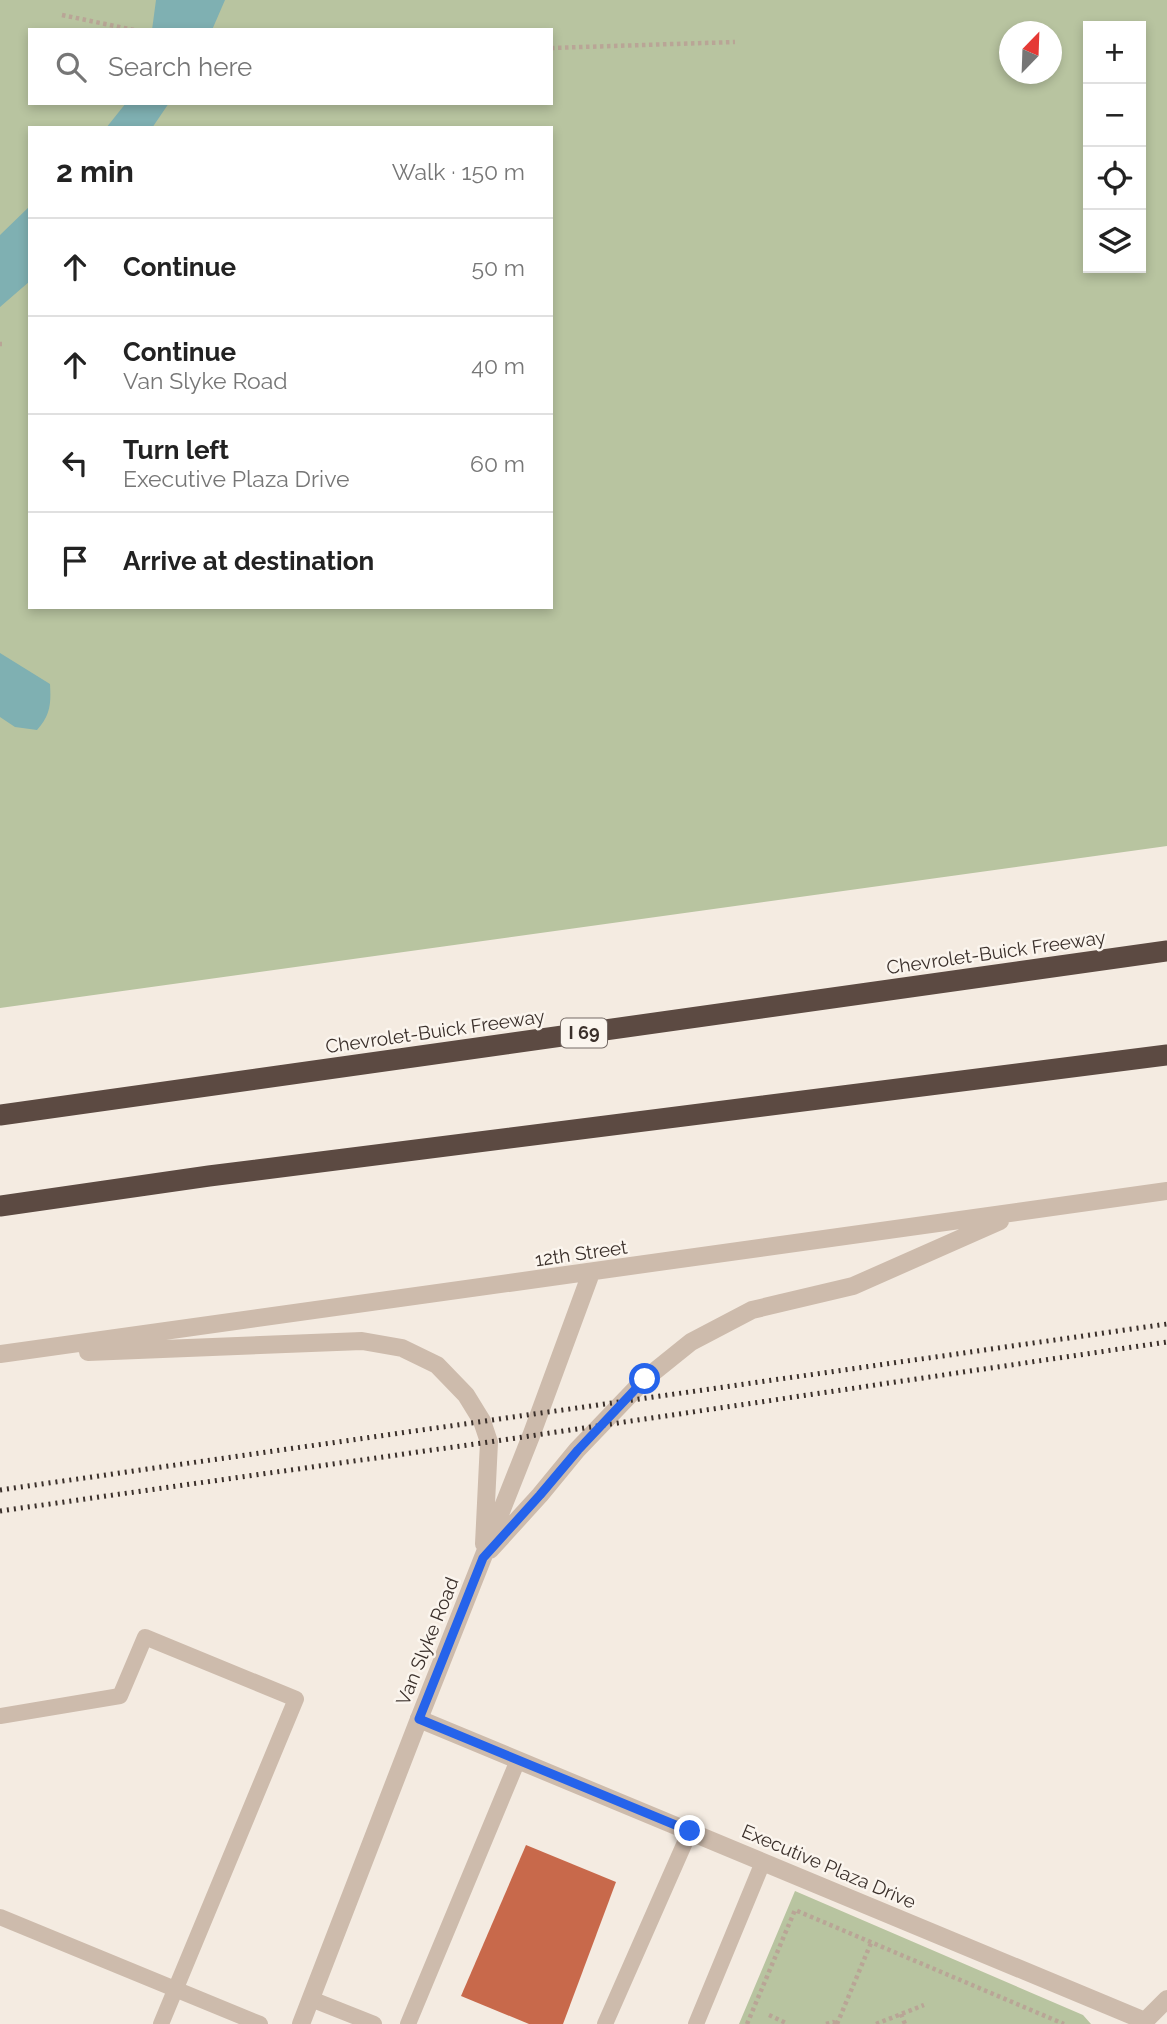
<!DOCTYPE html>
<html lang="en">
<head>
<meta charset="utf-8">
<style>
  :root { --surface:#fff; --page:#f6f6f6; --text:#222; --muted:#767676; --line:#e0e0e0 }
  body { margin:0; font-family:Raleway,sans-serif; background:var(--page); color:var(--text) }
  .controls { position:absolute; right:21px; top:21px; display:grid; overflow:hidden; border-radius:0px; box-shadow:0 4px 10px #0003 }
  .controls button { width:63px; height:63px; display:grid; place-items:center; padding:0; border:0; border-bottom:2px solid var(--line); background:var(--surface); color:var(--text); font:35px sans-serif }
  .compass { position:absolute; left:999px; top:21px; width:63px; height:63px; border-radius:50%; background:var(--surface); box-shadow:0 4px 10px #0003; rotate:23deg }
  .stop { position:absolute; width:21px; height:21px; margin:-16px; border:5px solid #2563eb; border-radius:50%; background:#fff }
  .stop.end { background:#2563eb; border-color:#fff; box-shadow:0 2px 7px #0008 }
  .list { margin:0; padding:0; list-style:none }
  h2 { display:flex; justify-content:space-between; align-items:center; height:91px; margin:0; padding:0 28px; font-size:30px }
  h2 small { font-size:23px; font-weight:400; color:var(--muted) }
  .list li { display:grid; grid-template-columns:46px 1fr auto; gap:21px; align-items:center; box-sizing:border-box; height:98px; padding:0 28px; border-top:2px solid var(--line) }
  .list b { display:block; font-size:26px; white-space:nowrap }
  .list p { margin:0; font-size:23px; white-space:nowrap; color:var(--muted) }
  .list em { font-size:23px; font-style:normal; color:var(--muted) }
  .icon { flex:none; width:38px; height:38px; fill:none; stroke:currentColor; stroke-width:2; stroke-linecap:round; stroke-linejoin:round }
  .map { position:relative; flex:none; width:1167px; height:2024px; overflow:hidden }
  .search { position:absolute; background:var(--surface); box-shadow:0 4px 10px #0003; left:28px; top:28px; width:525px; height:77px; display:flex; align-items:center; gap:18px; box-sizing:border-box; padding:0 24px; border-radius:0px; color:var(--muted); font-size:26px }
  .panel { position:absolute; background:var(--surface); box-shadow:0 4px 10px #0003; left:28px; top:126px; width:525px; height:483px; border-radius:0px }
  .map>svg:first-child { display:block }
  .green { fill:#b8c4a0; fill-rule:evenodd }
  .water { fill:#7fb0b2 }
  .building { fill:#c8694b }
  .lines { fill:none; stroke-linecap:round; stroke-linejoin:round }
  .path { stroke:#b9a596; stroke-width:4.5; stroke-dasharray:3.5 3.5; stroke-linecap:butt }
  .service { stroke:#cdbbac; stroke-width:16 }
  .minor { stroke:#cdbbac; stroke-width:18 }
  .tertiary { stroke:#cdbbac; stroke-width:18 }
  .motorway { stroke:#5c4a42; stroke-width:21 }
  .rail { stroke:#3b302b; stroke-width:5; stroke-dasharray:2 5; stroke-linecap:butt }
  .route { stroke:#2563eb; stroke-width:9 }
  .labels { text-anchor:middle; stroke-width:5; stroke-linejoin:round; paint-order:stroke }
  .shield { fill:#fbf5ee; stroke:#756b66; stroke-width:2 }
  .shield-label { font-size:18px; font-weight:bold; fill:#3b302b }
  .street-label { font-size:19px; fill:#3b302b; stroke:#fbf5ee }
</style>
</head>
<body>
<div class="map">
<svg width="1167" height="2024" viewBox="0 0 1167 2024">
  <rect width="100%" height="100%" fill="#f4ebe1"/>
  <path class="green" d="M0,0H1167V846L0,1008ZM1088,26H1141V268H1088ZM30,30H551V103H30ZM1010,32H1052V74H1010ZM30,128H551V607H30Z
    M795,1891L1083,2015L1091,2024H739Z"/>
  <path class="water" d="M156,0H225L212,30H152Z
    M126,103H169L152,128H106Z
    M30,206V281L0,307V235Z
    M0,653L50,684C51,702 51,715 37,730L15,727L0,717Z"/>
  <path class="building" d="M526,1845L616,1882L563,2024H529L461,1996Z"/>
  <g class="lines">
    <path class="path" d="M62,15L134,30
      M551,48L735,42
      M0,344H2
      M901,2014L905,2024
      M769,2015L788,2024
      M747,2024L795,1910L1064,2024
      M826,2024L833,2022L838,2024
      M837,2024L871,1943
      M876,2024L924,2005"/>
    <path class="service" d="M0,1716L120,1696L145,1637L296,1699L161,2024
      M0,1917L260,2024
      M311,1999L374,2024
      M408,2024L518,1760
      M605,2024L690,1831
      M696,2024L763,1862"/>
    <path class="minor" d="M419,1719L1145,2021
      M1142,2024L1167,1999"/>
    <path class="tertiary" d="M88,1352L362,1341L402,1348L437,1365L466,1395L482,1421L489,1442L484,1544
      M0,1354L1167,1191
      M490,1550L540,1495L577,1450L645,1379L691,1342L752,1310L853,1286L1000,1221
      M301,2024L419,1719L531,1436L591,1273"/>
    <path class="motorway" d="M0,1115L1167,951
      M0,1206L209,1176L1167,1055"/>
    <path class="rail" d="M0,1490L1167,1324
      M0,1511L489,1442L1167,1342"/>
  </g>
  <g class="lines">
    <path class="route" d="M645,1379L578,1450L540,1495L483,1558L419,1719L690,1831"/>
  </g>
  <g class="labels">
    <rect class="shield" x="561" y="1018.5" width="46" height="29" rx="5"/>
    <g class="shield-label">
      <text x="584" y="1039">I 69</text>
    </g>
    <g class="street-label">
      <text transform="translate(996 952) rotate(-8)" y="7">Chevrolet-Buick Freeway</text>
      <text transform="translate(435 1031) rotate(-8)" y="7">Chevrolet-Buick Freeway</text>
      <text transform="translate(581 1253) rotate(-8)" y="7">12th Street</text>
      <text transform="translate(427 1641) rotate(-68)" y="7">Van Slyke Road</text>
      <text transform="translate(829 1866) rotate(23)" y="7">Executive Plaza Drive</text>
    </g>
  </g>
</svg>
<div class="controls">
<button>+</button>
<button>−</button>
<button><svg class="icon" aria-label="locate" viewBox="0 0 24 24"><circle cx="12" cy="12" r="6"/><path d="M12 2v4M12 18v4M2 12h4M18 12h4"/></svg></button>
<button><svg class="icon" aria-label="layers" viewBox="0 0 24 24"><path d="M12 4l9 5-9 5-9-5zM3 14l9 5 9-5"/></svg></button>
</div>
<svg class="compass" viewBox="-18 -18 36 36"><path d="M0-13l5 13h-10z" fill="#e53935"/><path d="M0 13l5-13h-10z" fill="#767676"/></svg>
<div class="stop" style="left:645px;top:1379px"></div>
<div class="stop end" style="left:690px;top:1831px"></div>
<div class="search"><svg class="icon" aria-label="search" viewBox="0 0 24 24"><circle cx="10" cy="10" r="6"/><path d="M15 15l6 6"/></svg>Search here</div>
<section class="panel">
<h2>2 min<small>Walk · 150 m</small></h2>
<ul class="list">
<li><svg class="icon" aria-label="ahead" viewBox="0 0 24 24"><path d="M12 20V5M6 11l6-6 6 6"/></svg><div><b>Continue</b></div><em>50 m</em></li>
<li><svg class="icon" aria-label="ahead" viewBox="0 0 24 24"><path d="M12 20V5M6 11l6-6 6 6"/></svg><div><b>Continue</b><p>Van Slyke Road</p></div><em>40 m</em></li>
<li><svg class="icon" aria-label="left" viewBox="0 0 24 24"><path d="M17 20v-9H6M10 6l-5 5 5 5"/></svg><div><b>Turn left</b><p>Executive Plaza Drive</p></div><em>60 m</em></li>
<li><svg class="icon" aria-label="arrive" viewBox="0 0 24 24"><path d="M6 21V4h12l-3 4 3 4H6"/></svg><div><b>Arrive at destination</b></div></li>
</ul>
</section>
</div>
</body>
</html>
